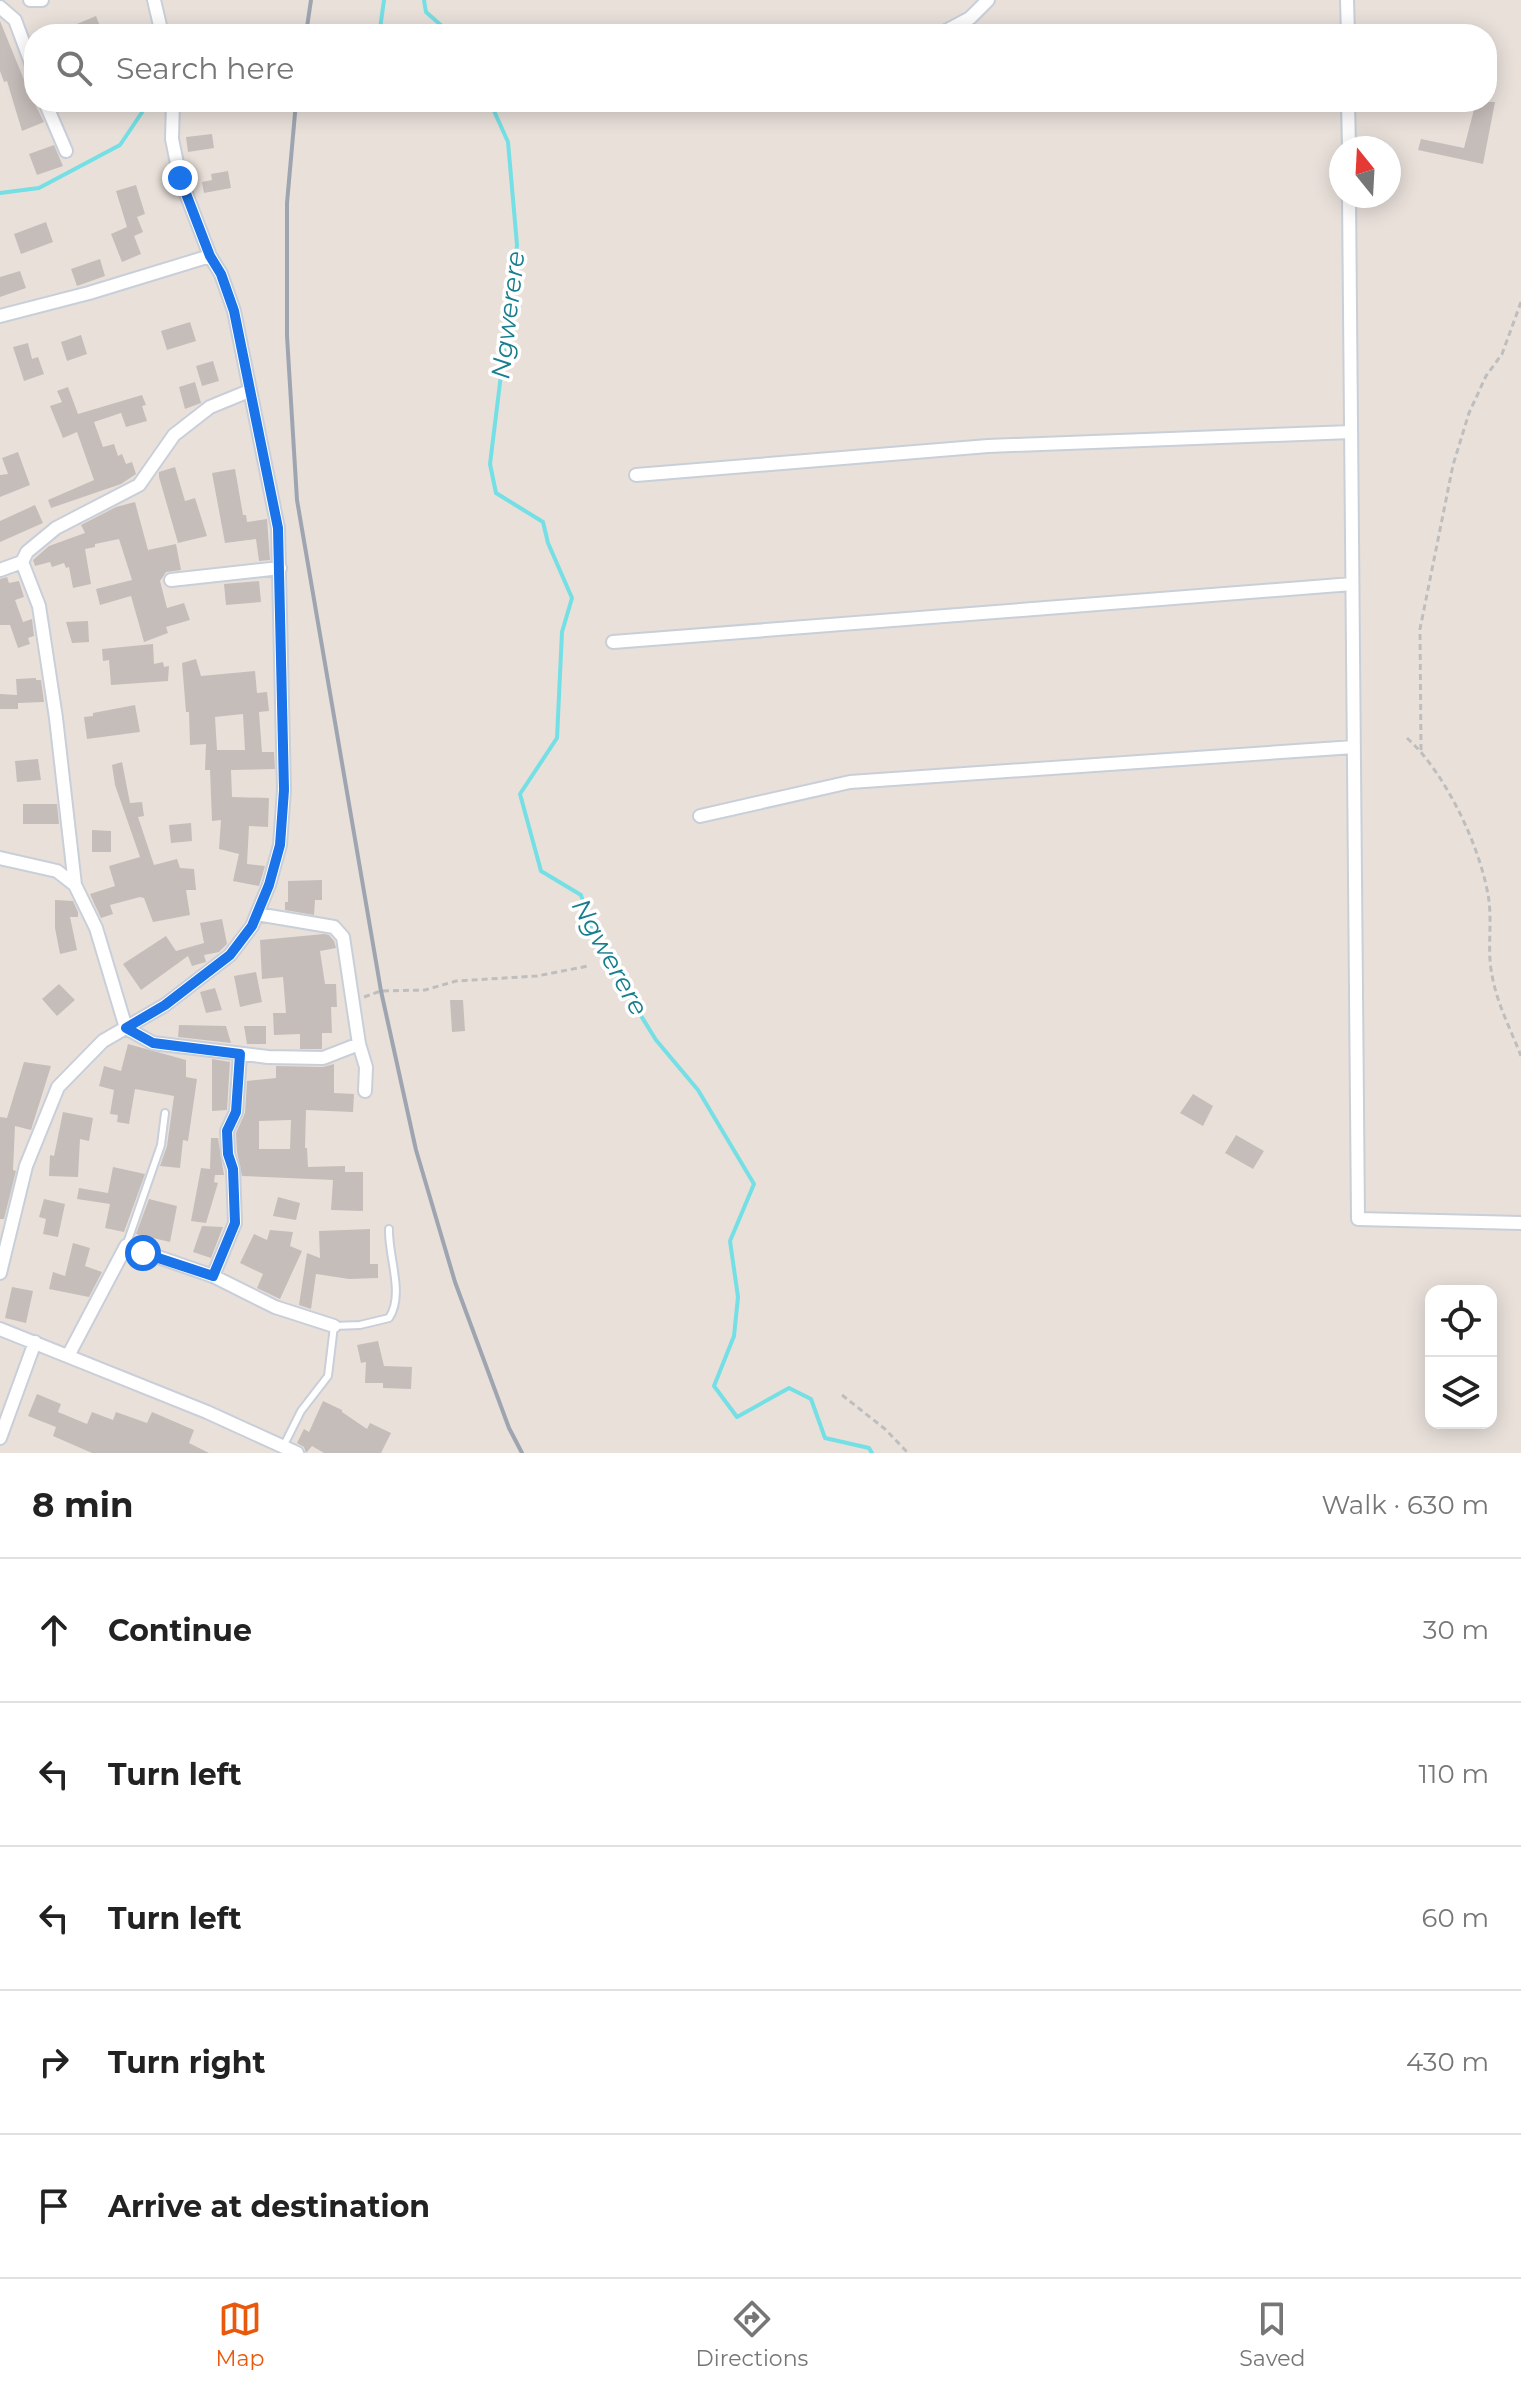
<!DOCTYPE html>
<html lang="en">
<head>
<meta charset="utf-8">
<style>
  :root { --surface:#fff; --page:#f2f2f2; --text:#222; --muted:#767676; --line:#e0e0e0; --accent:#ea580c }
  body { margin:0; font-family:Montserrat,sans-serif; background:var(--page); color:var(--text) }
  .controls { position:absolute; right:24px; bottom:24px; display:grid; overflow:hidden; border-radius:16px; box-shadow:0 4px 20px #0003 }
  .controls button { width:72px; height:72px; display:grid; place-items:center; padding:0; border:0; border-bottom:2px solid var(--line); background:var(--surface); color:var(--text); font:40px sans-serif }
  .compass { position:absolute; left:1329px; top:136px; width:72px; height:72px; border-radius:50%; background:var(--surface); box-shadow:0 4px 20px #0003; rotate:342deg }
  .stop { position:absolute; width:24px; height:24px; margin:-18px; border:6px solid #1a73e8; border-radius:50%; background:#fff }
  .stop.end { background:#1a73e8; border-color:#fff; box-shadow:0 2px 8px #0008 }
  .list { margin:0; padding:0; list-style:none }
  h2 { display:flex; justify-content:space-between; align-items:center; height:104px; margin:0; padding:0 32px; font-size:34px }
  h2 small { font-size:26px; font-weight:400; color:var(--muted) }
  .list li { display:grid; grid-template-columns:52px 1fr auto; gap:24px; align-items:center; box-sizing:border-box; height:144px; padding:0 32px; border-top:2px solid var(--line) }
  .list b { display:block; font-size:30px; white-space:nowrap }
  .list em { font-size:26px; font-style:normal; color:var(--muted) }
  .icon { flex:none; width:44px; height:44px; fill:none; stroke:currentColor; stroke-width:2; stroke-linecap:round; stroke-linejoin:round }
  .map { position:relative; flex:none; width:1521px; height:1453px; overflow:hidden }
  .search { position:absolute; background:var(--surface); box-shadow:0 4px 20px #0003; left:24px; right:24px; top:24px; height:88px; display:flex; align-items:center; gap:20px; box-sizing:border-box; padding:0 28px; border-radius:32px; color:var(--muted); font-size:30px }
  .sheet { height:824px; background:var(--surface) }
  nav { display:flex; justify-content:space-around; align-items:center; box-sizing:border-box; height:112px; border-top:2px solid var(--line); background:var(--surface); font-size:22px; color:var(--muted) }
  nav a { display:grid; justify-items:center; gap:4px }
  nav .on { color:var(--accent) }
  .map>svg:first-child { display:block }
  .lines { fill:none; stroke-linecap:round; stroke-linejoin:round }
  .stream { stroke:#74dfe4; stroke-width:4 }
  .building { fill:#c5bdba; fill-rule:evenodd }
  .lane-casing { stroke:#c9cfd9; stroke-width:10 }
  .street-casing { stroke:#c9cfd9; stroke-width:16 }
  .path { stroke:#bebebe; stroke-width:3; stroke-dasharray:6 4; stroke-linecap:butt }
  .lane { stroke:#fff; stroke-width:6 }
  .street { stroke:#fff; stroke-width:12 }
  .rail { stroke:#9ea5b1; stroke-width:4 }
  .route { stroke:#1a73e8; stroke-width:10 }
  .labels { text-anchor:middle; stroke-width:7; stroke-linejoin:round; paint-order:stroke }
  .water-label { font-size:26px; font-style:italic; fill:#177e8d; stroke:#fff }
</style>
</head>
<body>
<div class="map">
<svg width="1521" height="1453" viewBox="0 0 1521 1453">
  <rect width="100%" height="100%" fill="#e9e0da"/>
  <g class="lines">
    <path class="stream" d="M424,0L426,12L451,34
      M383,34L380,29L384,0
      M237,102H253
      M490,102L508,142L517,245L490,464L496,493L543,522L548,543L572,598L562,632L557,738L520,794L541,871L581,895L596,943L656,1040L698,1090L754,1184L730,1241L738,1297L734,1336L714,1386L737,1417L789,1388L811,1399L825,1438L869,1448L872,1453
      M0,193L39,188L120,145L149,102"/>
  </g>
  <path class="building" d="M96,16L103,34H53Z
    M0,21L29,92L34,90V102L44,122L22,131L7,81L4,82L0,71Z
    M1476,102H1495L1483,164L1418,150L1421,139L1464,148Z
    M212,134L214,148L188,152L186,137Z
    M54,145L63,166L37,175L29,154Z
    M228,171L231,188L204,193L202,182L212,180L211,174Z
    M136,185L145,214L137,217L143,232L134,236L141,254L122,262L111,234L127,227L116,191Z
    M46,222L53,242L21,254L14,234Z
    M100,259L105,276L77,286L71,269Z
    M20,271L26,288L0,297V277Z
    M190,322L196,341L167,350L161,331Z
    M81,335L87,354L67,361L61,342Z
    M28,343L32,359L38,357L44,374L24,381L13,347Z
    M213,361L219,381L202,386L196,366Z
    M195,382L201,403L185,409L179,387Z
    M68,387L78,414L142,395L146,405L142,406L147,421L126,427L121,413L94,422L103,447L114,444L118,456L122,454L126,464L132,462L136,474L121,484L51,508L48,500L94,480L77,432L63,438L50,406L62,402L57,391Z
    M18,452L30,485L0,497V475L8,474L2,458Z
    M175,467L185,501L195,498L207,536L178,543L159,477V472Z
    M235,469L243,515H246L247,522L267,519L270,560L259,561L256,539L225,543L212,473Z
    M135,502L148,550L176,544L181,570L166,572L160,581L167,608L184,603L190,620L166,627L168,633L144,642L131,596L100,605L96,589L132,580L119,539L95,544V547L85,549L91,584L73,588L69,567L66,568L64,563L52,567L50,562L35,566L33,560L49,546L85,533L81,525L116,507Z
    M35,505L43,523L0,542V521Z
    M7,577L9,583L19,581L24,597L15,600L23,622L32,619L34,636L28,638L30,644L18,648L10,625H0V579Z
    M259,581L261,602L226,605L224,584Z
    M88,621L89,642L72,643L66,622Z
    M153,644L154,664L163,662L164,667L169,666L168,681L111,685L109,660L103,661L102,649Z
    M196,659L201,676L255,671L257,693L267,692L269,711L259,712L262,752H274L275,769L231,770L232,797L269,798L268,827L249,826L247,864L265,866L259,886L233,881L239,854L219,849L221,820L212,821L210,770H205L206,744L190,745L189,712H186L182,663ZM243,714L245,750H217L215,717Z
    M36,678V680H41L44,702L18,703V709H0V694L17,695L16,679Z
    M135,705L140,732L87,739L84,717L93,716V713Z
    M38,759L41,780L17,782L15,761Z
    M122,762L130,803L142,802L144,816L138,817L154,865L177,859L180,868L194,869L196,890H186L190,915L153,922L144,898L140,897L110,905L113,914L101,918L94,903L90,894L115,886L109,866L140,857L115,785L112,765Z
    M23,804H57L59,824H23Z
    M191,823L192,841L171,843L169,825Z
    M92,830L111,831V852H92Z
    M322,880V900H315L314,915L285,910V902H288V881Z
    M55,900L73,901L78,912V917H70L77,950L60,954L55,928Z
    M222,919L227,944L219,952L204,955L206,962L192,966L188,956L141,990L123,964L166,936L176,951L204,943L200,923Z
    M324,934L329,935L334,941L336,948L320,951L325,984H336L337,1007H331L332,1033H322V1049H300V1034L274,1035L273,1013H286L283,977L262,979L260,940Z
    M256,972L262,1002L240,1007L234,976Z
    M59,984L75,1000L57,1016L42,999Z
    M215,988L222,1010L206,1013L200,992Z
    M450,1000H463L465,1031L452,1032Z
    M179,1025L226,1026L231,1043L178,1037Z
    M244,1026H266V1044H247Z
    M128,1044L186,1060V1077L197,1079L188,1141L183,1140L180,1168L160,1166L167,1146L174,1096L135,1089L129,1124L117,1122L118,1115L110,1114L114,1090L99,1086L104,1066L121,1071Z
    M212,1059L230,1062L227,1110L212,1111Z
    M24,1062L51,1066L31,1130L15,1126L13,1170L16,1171L4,1219H0V1117L7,1118Z
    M334,1064V1093L354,1094L353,1112L306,1110L305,1148H307L308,1167L345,1166V1172H363V1211L331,1210L333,1180L242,1176L237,1152L236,1133L245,1113L247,1081L276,1078V1066L323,1067ZM291,1120L290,1149H259V1121Z
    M1193,1094L1213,1106L1203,1126L1180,1113Z
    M63,1112L93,1118L89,1141L80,1139L78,1177L49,1176L50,1155L54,1156Z
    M1236,1135L1264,1151L1253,1169L1225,1153Z
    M211,1138H218L224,1175H215L214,1182L218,1183L206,1223L191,1221L201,1168L210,1169Z
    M113,1167L145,1174L124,1232L105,1228L110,1204L77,1199L79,1188L108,1193Z
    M278,1197L300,1203L296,1220L273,1216Z
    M44,1199L65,1204L58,1237L43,1234L46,1219L39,1217Z
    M149,1199L177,1206L170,1242L136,1234Z
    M202,1226L223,1227L211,1258L193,1252Z
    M370,1229V1264H378V1278L349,1279L316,1274L311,1309L299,1305L307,1253L320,1258L319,1231Z
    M270,1230L293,1232L290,1246L302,1251L280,1299L257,1288L263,1274L240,1263L254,1234L267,1240Z
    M73,1243L90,1248L85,1266L102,1272L89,1297L49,1289L53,1272L65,1276Z
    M12,1287L33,1291L26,1323L5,1318Z
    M378,1341L384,1366L412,1367L411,1389L383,1388V1383H365L366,1362L361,1363L357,1345Z
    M37,1394L61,1404L58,1412L87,1424L92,1412L113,1420L116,1412L147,1423L152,1412L194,1430L189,1443L209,1453H92L53,1436L56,1427L28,1416Z
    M323,1401L342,1410V1412L367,1429L370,1423L391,1433L381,1453H324L312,1446L306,1453L304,1447L297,1443L304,1429L309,1432Z"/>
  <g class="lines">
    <defs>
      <path id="lane" d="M126,1246L161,1145L165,1113
        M284,1445L301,1411L328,1376L334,1326L360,1325L389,1318C405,1294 388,1257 389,1229"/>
      <path id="street" d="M30,0H42
        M154,0L162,34
        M1347,0L1348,34
        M0,7L15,20L34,71
        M940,34L970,18L988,0
        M45,102L66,151
        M1348,102L1349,148
        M1349,196L1358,1219L1521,1223
        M0,316L89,293L210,256
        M249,391L210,407L174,435L139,485L56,528L27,552L22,562L39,606L56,718L75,885L96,928L126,1028L153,1043L268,1057L323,1058L359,1044
        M636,475L988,446L1351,432
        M0,570L22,562
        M171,580L280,568
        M613,642L1352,584
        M700,816L850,782L1354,747
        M0,858L57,871L75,885
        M257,914L334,927L343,937L359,1044L366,1067L365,1091
        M0,1273L26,1166L58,1087L103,1041L165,1005L230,955L252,926L269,885L280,845L284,790L278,528L234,311L221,274L210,256L180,178L172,139L173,102
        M213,1276L235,1223L233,1169L228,1154L227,1131L236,1112L240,1054
        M0,1329L207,1412L297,1453
        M68,1356L126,1246L213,1276L275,1307L334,1326
        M0,1438L35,1342"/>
    </defs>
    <use href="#lane" class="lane-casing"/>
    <use href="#street" class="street-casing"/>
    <path class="path" d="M1407,738C1446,773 1482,850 1489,901C1492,926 1487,951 1492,975C1497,1004 1511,1030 1521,1056
      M1421,750L1420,629L1453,465L1469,413L1486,376L1502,354L1521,302
      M364,997L381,991L425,990L456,981L537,976L588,966
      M842,1395L885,1429L908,1453"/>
    <use href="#lane" class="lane"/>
    <use href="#street" class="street"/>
    <path class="rail" d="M306,34L311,0
      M296,102L287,203V336L297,500L381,991L416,1150L455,1282L509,1428L522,1453"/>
  </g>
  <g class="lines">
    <path class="route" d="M143,1253L213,1276L235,1223L233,1169L228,1154L227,1131L236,1112L240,1054L153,1043L126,1028L165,1005L230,955L252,926L269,885L280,845L284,790L278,528L234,311L221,274L210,256L180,178"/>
  </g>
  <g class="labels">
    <g class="water-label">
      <text transform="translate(508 315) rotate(-83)" y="9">Ngwerere</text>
      <text transform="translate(610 957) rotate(61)" y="9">Ngwerere</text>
    </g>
  </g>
</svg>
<div class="controls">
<button><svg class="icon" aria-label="locate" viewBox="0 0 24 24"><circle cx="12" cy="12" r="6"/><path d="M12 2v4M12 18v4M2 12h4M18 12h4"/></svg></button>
<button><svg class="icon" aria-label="layers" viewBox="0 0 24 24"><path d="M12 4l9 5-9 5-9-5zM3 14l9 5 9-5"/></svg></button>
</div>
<svg class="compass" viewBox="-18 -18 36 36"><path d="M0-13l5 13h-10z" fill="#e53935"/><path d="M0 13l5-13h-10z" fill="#767676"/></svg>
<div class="stop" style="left:143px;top:1253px"></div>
<div class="stop end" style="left:180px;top:178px"></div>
<div class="search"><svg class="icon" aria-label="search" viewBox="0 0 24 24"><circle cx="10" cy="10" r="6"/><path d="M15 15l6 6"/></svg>Search here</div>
</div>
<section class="sheet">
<h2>8 min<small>Walk · 630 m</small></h2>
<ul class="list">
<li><svg class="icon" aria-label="ahead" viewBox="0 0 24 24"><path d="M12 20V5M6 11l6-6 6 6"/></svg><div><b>Continue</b></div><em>30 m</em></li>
<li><svg class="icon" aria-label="left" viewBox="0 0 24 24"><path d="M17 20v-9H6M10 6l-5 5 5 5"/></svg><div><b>Turn left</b></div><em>110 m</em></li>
<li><svg class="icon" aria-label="left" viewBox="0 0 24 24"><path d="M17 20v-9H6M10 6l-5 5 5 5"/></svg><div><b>Turn left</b></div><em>60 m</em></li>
<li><svg class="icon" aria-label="right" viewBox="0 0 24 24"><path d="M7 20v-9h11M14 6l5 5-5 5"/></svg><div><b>Turn right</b></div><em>430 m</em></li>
<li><svg class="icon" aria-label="arrive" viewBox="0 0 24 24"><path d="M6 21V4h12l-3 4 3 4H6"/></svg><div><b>Arrive at destination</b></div></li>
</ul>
</section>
<nav>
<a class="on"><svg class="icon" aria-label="map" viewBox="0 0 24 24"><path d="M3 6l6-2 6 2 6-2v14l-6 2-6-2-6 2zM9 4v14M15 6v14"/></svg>Map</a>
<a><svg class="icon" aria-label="directions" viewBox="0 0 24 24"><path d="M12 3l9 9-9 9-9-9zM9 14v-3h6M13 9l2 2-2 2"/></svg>Directions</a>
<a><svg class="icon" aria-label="saved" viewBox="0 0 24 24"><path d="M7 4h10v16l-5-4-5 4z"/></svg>Saved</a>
</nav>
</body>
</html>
